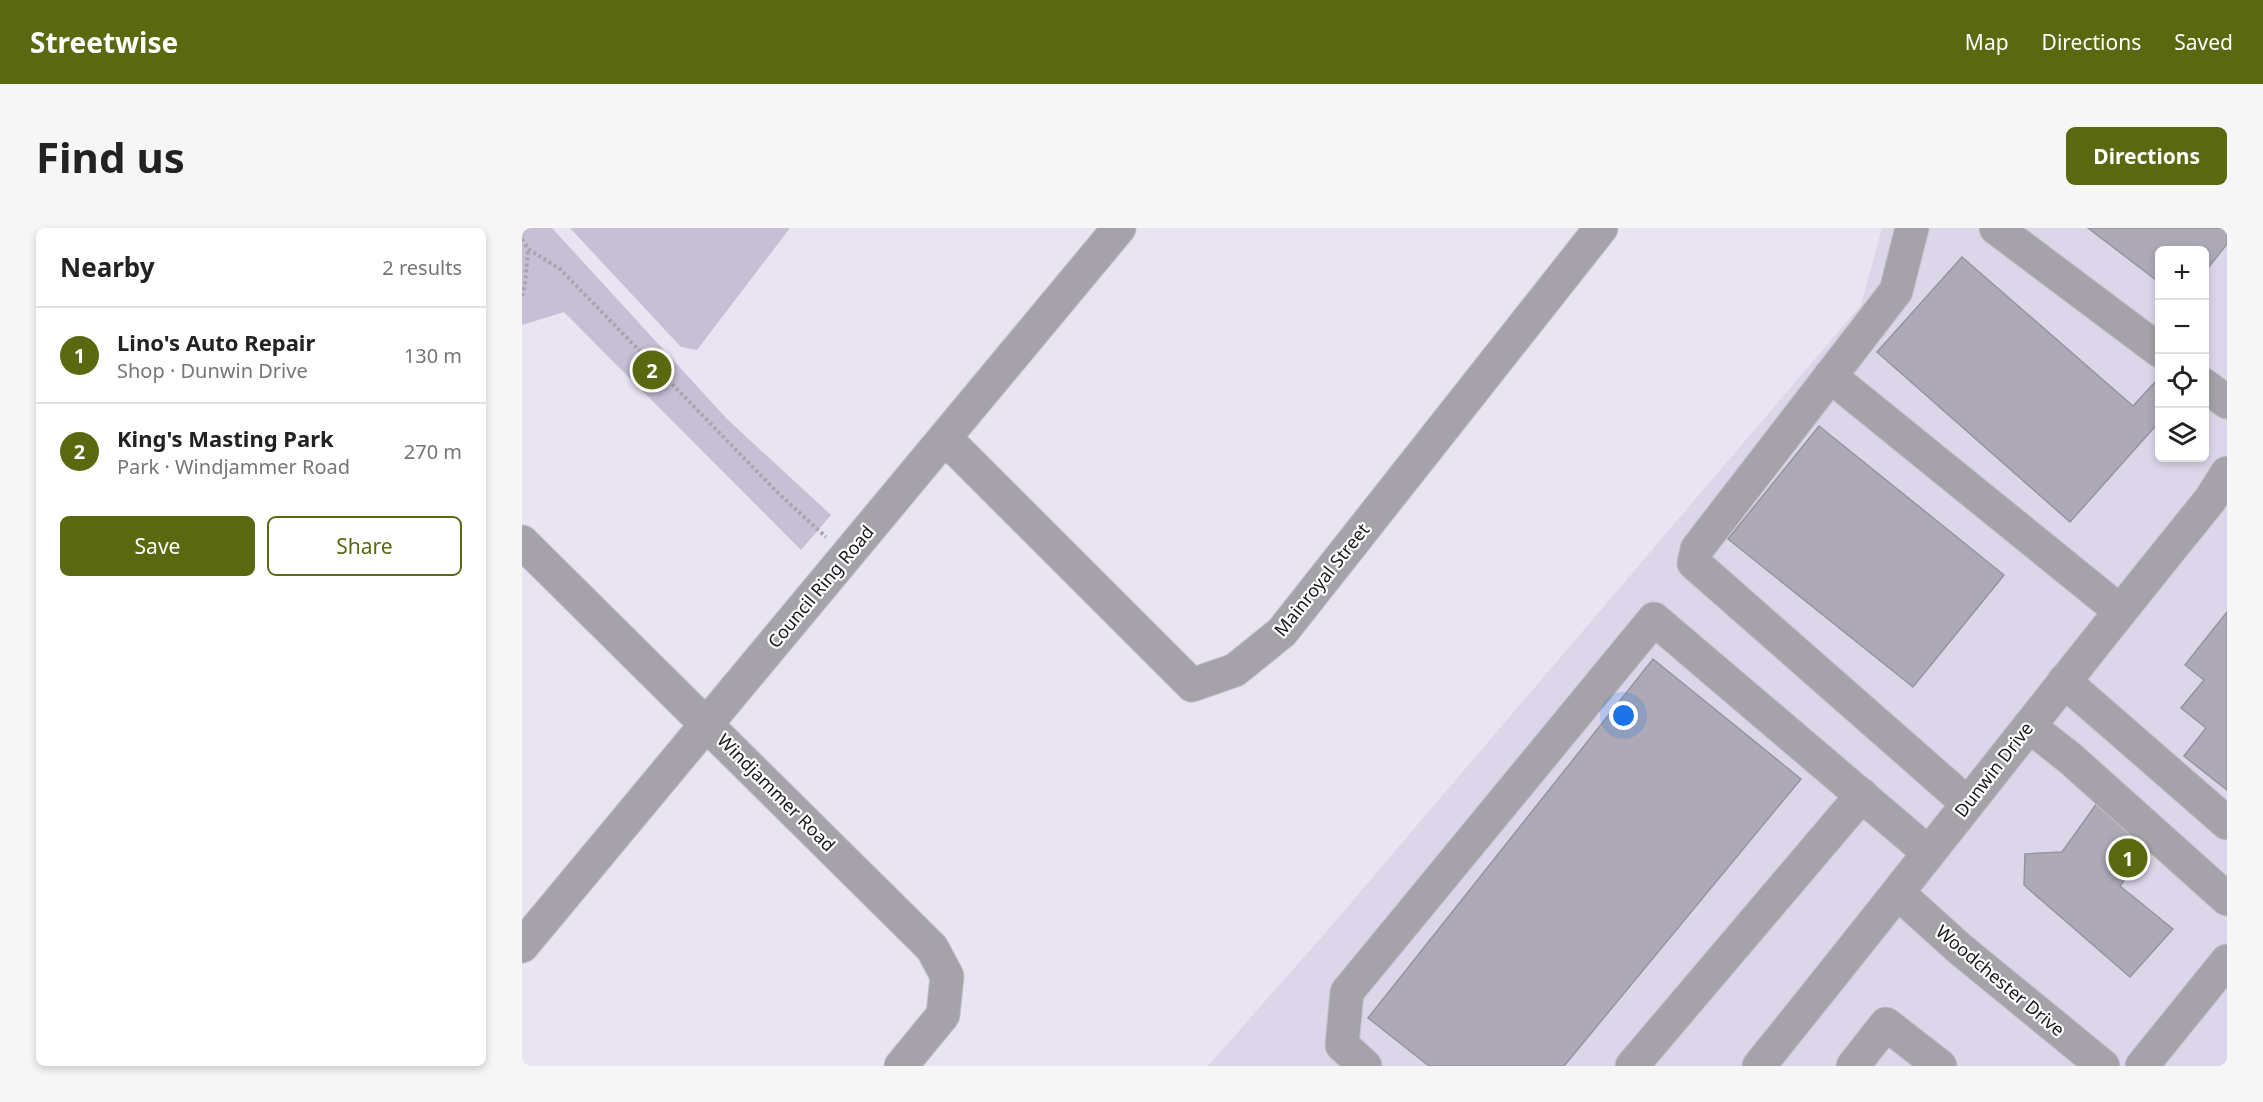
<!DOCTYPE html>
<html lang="en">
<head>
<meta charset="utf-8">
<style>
  :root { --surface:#fff; --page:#f6f6f6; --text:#222; --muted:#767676; --line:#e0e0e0; --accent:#5a6810 }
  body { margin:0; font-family:"Noto Sans",sans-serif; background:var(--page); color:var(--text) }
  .controls { position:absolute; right:18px; top:18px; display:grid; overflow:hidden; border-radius:9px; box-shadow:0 3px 9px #0003 }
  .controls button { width:54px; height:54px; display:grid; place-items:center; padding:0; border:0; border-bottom:2px solid var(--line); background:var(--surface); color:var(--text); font:30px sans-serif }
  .you { position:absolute; left:1102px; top:488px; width:21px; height:21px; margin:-15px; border:4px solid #fff; border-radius:50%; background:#1a73e8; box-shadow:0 0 0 9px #1a73e833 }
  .badge { display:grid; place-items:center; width:39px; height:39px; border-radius:50%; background:var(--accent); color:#fff; font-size:20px; font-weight:700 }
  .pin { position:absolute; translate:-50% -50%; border:3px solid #fff; box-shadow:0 2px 6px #0006 }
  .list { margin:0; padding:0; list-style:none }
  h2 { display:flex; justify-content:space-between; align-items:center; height:78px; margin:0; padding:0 24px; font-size:26px }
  h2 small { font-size:20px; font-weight:400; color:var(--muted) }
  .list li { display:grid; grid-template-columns:39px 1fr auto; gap:18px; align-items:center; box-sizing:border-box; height:96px; padding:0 24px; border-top:2px solid var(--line) }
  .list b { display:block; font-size:22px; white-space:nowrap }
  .list p { margin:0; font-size:20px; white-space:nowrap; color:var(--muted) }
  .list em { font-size:20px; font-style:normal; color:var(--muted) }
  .actions { display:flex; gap:12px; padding:18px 24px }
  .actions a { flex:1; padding:14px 0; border:2px solid var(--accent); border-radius:9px; text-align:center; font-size:21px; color:var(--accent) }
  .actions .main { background:var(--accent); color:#fff }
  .icon { flex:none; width:33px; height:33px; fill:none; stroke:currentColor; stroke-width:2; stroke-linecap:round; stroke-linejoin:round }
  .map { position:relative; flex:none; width:1705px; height:838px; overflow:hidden; border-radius:9px }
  header { display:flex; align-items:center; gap:36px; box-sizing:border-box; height:84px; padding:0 30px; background:var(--accent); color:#fff }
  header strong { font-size:28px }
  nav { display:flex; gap:33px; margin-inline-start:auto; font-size:21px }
  .intro { display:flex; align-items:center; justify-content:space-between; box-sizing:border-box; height:144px; padding:0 36px }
  h1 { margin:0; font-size:42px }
  .button { padding:15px 27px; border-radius:9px; background:var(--accent); color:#fff; font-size:21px; font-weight:700 }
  main { display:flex; gap:36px; padding:0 36px }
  aside { flex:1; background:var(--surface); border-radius:9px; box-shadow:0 3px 9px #0003 }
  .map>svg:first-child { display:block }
  .built { fill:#dcd6ea; fill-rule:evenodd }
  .green { fill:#c6bfd6 }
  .building { fill:#ada9b6; stroke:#9794a0; stroke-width:1.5 }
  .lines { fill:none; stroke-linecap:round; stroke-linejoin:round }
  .minor-casing { stroke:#c3bfcb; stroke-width:35 }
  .path { stroke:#a8a5af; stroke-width:4; stroke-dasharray:3 3; stroke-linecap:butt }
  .minor { stroke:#a5a3a9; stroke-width:33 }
  .labels { text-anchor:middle; stroke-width:4.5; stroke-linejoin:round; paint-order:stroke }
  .street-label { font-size:18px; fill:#19171c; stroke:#fff }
</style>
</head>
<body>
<header>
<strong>Streetwise</strong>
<nav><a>Map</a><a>Directions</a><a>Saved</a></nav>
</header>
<div class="intro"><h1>Find us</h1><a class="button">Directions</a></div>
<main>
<aside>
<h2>Nearby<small>2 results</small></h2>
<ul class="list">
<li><span class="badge">1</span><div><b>Lino's Auto Repair</b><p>Shop · Dunwin Drive</p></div><em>130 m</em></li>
<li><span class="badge">2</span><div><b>King's Masting Park</b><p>Park · Windjammer Road</p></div><em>270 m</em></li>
</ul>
<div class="actions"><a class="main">Save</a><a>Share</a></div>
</aside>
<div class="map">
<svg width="1705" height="838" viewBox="0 0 1705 838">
  <rect width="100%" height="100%" fill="#e8e4f1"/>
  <path class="built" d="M1360,0H1705V838H686L804,704L1339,77ZM1638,22H1682V230H1638Z"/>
  <path class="green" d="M0,0H30L205,191L309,287L279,322L42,84L0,97Z
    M48,0H268L175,122L159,119Z"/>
  <path class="building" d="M1566,0H1705V16L1682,45V22H1638V55Z
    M1440,29L1611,178L1633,154L1638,158V193L1548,294L1355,124Z
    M1297,198L1482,347L1391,459L1206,311Z
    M1705,384V562L1662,528L1684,500L1659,480L1682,452L1663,437Z
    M1131,431L1279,551L1042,838H907L846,790Z
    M1575,575L1632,614L1598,658L1651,701L1608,749L1502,657L1503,626L1540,624Z"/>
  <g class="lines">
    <defs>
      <path id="minor" d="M1390,0L1374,63L1175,321L1172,335L1445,575
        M1474,0L1638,123
        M1308,148L1598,383
        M1682,157L1705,174
        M423,210L670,457L713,442L760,404L1079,0
        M0,314L410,720L425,748L421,787L379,838
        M1542,453L1705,595
        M1507,498L1549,531L1705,671
        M1377,666L1438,721L1581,838
        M0,718L597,0
        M843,838L820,817L825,764L1132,391L1407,625
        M1110,838L1340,567
        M1237,838C1389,650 1536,459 1688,272L1705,245
        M1331,838L1364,796L1418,838
        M1620,838L1705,733"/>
    </defs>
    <use href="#minor" class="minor-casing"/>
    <path class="path" d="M0,11L6,21L38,41L257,266L304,309
      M0,68L3,57L6,21"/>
    <use href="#minor" class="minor"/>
  </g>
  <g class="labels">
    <g class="street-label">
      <text transform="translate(800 352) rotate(-51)" y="6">Mainroyal Street</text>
      <text transform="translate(299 359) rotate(-50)" y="6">Council Ring Road</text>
      <text transform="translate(1472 542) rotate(-52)" y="6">Dunwin Drive</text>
      <text transform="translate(254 565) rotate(45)" y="6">Windjammer Road</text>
      <text transform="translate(1478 753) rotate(40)" y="6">Woodchester Drive</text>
    </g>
  </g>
</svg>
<div class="controls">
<button>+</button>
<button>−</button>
<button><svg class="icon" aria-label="locate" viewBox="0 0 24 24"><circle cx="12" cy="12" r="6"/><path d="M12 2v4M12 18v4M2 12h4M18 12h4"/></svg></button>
<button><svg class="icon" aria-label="layers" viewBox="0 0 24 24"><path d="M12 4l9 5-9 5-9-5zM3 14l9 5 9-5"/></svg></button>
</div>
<div class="you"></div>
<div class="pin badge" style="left:1606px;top:630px">1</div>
<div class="pin badge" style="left:130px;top:142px">2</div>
</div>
</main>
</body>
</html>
